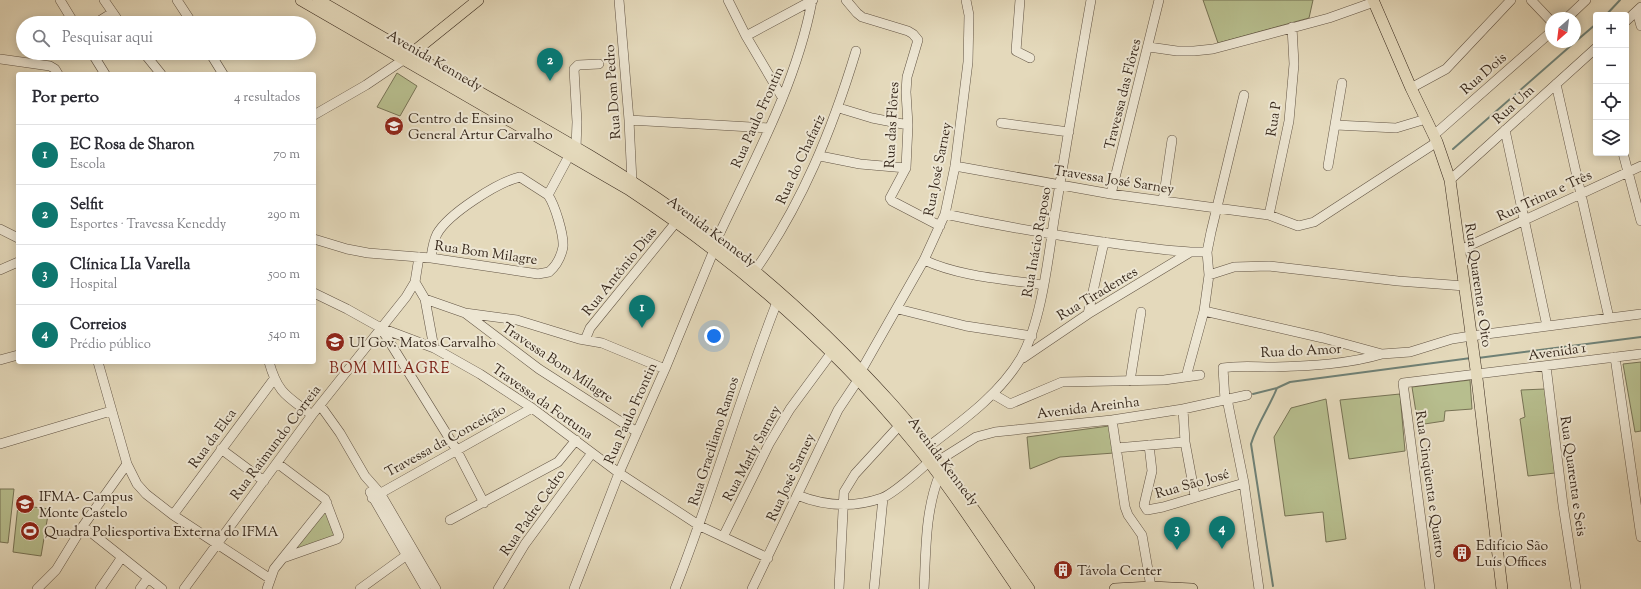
<!DOCTYPE html>
<html lang="pt">
<head>
<meta charset="utf-8">
<style>
  :root { --surface:#fff; --page:#f2f2f3; --text:#2b2b33; --muted:#7c7c81; --line:#e1e1e2; --accent:#0f766e }
  body { margin:0; font-family:"Sorts Mill Goudy",serif; background:var(--page); color:var(--text) }
  .controls { position:absolute; right:12px; top:12px; display:grid; overflow:hidden; border-radius:4px; box-shadow:0 2px 10px #0003 }
  .controls button { width:36px; height:36px; display:grid; place-items:center; padding:0; border:0; border-bottom:1px solid var(--line); background:var(--surface); color:var(--text); font:20px sans-serif }
  .compass { position:absolute; left:1545px; top:12px; width:36px; height:36px; border-radius:50%; background:var(--surface); box-shadow:0 2px 10px #0003; rotate:208deg }
  .you { position:absolute; left:714px; top:336px; width:14px; height:14px; margin:-10px; border:3px solid #fff; border-radius:50%; background:#1a73e8; box-shadow:0 0 0 6px #1a73e833 }
  .badge { display:grid; place-items:center; width:26px; height:26px; border-radius:50%; background:var(--accent); color:#fff; font-size:13px; font-weight:700 }
  .pin { position:absolute; translate:-50% -33px; filter:drop-shadow(0 1px 2px #0008) }
  .pin::after { content:''; position:absolute; top:21px; width:14px; height:12px; background:inherit; clip-path:polygon(0 0,100% 0,50% 100%) }
  .list { margin:0; padding:0; list-style:none }
  h2 { display:flex; justify-content:space-between; align-items:center; height:52px; margin:0; padding:0 16px; font-size:17px }
  h2 small { font-size:13px; font-weight:400; color:var(--muted) }
  .list li { display:grid; grid-template-columns:26px 1fr auto; gap:12px; align-items:center; box-sizing:border-box; height:60px; padding:0 16px; border-top:1px solid var(--line) }
  .list b { display:block; font-size:15px; white-space:nowrap }
  .list p { margin:0; font-size:13px; white-space:nowrap; color:var(--muted) }
  .list em { font-size:13px; font-style:normal; color:var(--muted) }
  .icon { flex:none; width:22px; height:22px; fill:none; stroke:currentColor; stroke-width:2; stroke-linecap:round; stroke-linejoin:round }
  .map { position:relative; flex:none; width:1641px; height:589px; overflow:hidden }
  .search { position:absolute; background:var(--surface); box-shadow:0 2px 10px #0003; left:16px; top:16px; width:300px; height:44px; display:flex; align-items:center; gap:10px; box-sizing:border-box; padding:0 14px; border-radius:22px; color:var(--muted); font-size:15px }
  .panel { position:absolute; background:var(--surface); box-shadow:0 2px 10px #0003; left:16px; top:72px; width:300px; height:292px; border-radius:4px }
  .map>svg:first-child { display:block }
  .green { fill:#b7be8e; stroke:#777355 }
  .lines { fill:none; stroke-linecap:round; stroke-linejoin:round }
  .stream { stroke:#6f8075; stroke-width:2 }
  .minor-casing { stroke:#625444; stroke-width:10 }
  .major-casing { stroke:#37281c; stroke-width:12 }
  .minor { stroke:#ede6d3; stroke-width:9 }
  .major { stroke:#e4d9bb; stroke-width:11 }
  .labels { text-anchor:middle; stroke-width:4; stroke-linejoin:round; paint-order:stroke }
  .street-label { font-size:14px; fill:#37281c; stroke:#ede6d3 }
  .poi-label { font-size:14px; fill:#37281c; stroke:#ede6d3; text-anchor:start }
  .neighbourhood-label { font-size:15px; letter-spacing:1px; fill:#7a1f14; stroke:#ede6d3 }
</style>
</head>
<body>
<div class="map">
<svg width="1641" height="589" viewBox="0 0 1641 589">
  <rect width="100%" height="100%" fill="#e4d9bb"/>
  <filter id="stains"><feTurbulence type="fractalNoise" baseFrequency=".005" numOctaves="4"/><feColorMatrix values="0 0 0 0 .2 0 0 0 0 .09 0 0 0 0 .02 0 0 0 .5 -.17"/></filter>
  <radialGradient id="worn" r=".72"><stop offset=".6" stop-color="#630" stop-opacity="0"/><stop offset="1" stop-color="#630" stop-opacity=".3"/></radialGradient>
  <path class="green" d="M1203,0H1313L1309,18L1218,43Z
    M397,73L417,86L400,116L377,107Z
    M1641,362V431L1635,432L1623,364Z
    M1470,380L1472,409L1445,411L1444,421L1418,425L1412,387Z
    M1545,389L1555,473L1528,476L1520,419L1525,417L1521,390Z
    M1400,394L1405,451L1349,459L1340,400Z
    M1326,399L1346,539L1326,542L1323,512L1285,516L1274,437L1291,408Z
    M1109,426L1114,453L1060,457L1030,469L1027,437Z
    M0,489H14L8,543L0,542Z
    M18,505L49,509L41,556L13,552Z
    M326,510L338,537L291,553Z"/>
  <g class="lines">
    <path class="stream" d="M1606,15L1620,0
      M1575,42L1596,24
      M1453,149L1575,42
      M1478,358L1641,337
      M1253,394L1277,388L1290,382L1471,358
      M1273,586L1251,444C1257,424 1269,408 1277,388"/>
    <defs>
      <path id="minor" d="M60,0L74,23
        M104,0L120,23
        M177,0L192,23
        M619,0L629,120L632,182
        M728,0L746,36L782,97
        M846,0L857,13L862,17L908,31L913,34L918,40L907,77L906,92L908,125L906,168L890,198L892,201L940,226
        M1020,0L1016,51L1030,58
        M1531,0L1551,21
        M1637,11L1641,26
        M1567,18L1586,0
        M1626,21L1641,7
        M96,23L112,13
        M746,36L813,0
        M1149,47L1177,51H1194L1213,49L1329,18L1374,2
        M92,53L105,74
        M144,53L161,74
        M210,53L223,74
        M0,59L50,66L55,69L58,74
        M1556,84L1609,318
        M1411,88L1446,69L1511,0
        M839,108L872,118L908,125
        M314,115L366,85L409,56
        M629,120L769,128
        M1001,123L1069,132
        M1336,125L1396,128L1426,119
        M1505,130L1547,326
        M1434,135L1551,32
        M576,148L577,122L574,69L578,65L599,64
        M1623,153L1641,221
        M820,156L860,164L906,168
        M955,166L1111,194L1269,215L1298,226L1314,222L1437,142
        M1328,166L1342,83
        M1450,180L1596,48
        M1111,194L1159,0
        M1163,201L1172,140
        M945,214C1005,227 1065,237 1125,245C1153,248 1180,253 1207,252
        M1269,215L1289,121L1294,64L1292,27
        M0,229L18,238
        M314,239L347,249L368,253L431,258L538,274L549,272C556,266 561,257 563,247C564,235 555,205 548,195L570,154
        M716,241C752,164 796,86 812,1
        M1460,250L1641,166
        M431,258C432,250 433,242 437,234C448,214 498,182 520,177L548,195
        M924,260C961,277 1004,279 1043,285
        M0,270L18,262
        M754,272C802,204 832,130 856,51
        M1209,275L1234,267L1269,266L1398,281L1465,286
        M415,282L425,299L434,348
        M314,293L347,309L381,328L434,348L480,374L532,408L619,473L700,526L768,558
        M425,299L465,313L539,369L637,432
        M898,309L966,326L1032,336
        M1204,311L1323,338L1382,354L1410,352L1452,339L1471,336L1641,314
        M465,313L517,320L579,339L602,343L665,369
        M1088,314L1104,242
        M381,328L456,449L484,503
        M585,340L590,328L677,221
        M1615,357L1641,537
        M1023,358L1088,314L1189,253
        M0,360L18,355
        M98,362L127,464L137,484L146,494L173,515L269,578
        M269,362C278,394 287,396 312,415
        M1546,366L1563,505L1576,589
        M861,371L924,260L945,214L955,166L968,62L969,15L966,0
        M1186,377L1204,311L1209,275L1207,252L1211,232L1244,95
        M1130,381L1141,312
        M993,394L1010,404L1062,382L1164,380L1200,375
        M1227,399L1244,483L1259,589
        M1225,400L1223,368C1240,365 1257,367 1275,367C1310,366 1349,364 1382,354
        M320,405L340,433L365,476L380,493L436,589
        M1183,409L1185,442L1195,496
        M1112,420L1125,507L1128,515L1142,535L1151,587
        M0,444L111,411
        M1149,445L1152,471L1144,505L1147,510L1163,507L1244,483
        M928,447C962,421 999,395 1021,358C1041,323 1048,260 1054,220C1066,147 1078,73 1091,0
        M1116,448L1185,442
        M221,449L264,481
        M938,461L976,437L995,432L1112,420L1183,409L1247,395
        M277,463L325,499L339,536L337,539L283,558
        M370,492L426,589
        M797,495C824,506 853,508 882,498C895,493 917,472 929,462
        M372,498L532,408
        M173,515L274,379
        M450,520L558,462L576,440
        M83,526L162,589
        M723,537L769,444L790,409L835,348
        M37,589L56,570L83,526L127,464
        M100,589L122,557
        M140,589L148,578
        M184,589L312,415L406,297L415,282L419,257
        M267,589L274,569L327,503
        M360,589L411,552
        M498,589L525,544L592,453
        M574,589L619,473L665,369L714,250
        M675,589C712,495 740,397 777,302
        M752,589L838,410L858,380
        M839,589L844,492L855,474L899,426
        M874,589L883,498
        M924,589C926,551 925,512 939,476
        M1430,589L1403,383L1641,354"/>
      <path id="major" d="M301,0L628,189C734,259 833,344 914,443C952,489 984,540 1018,589
        M318,0C372,31 426,63 481,93C546,130 613,167 674,210C754,265 827,332 892,404C943,461 985,526 1029,589
        M1373,0L1411,88L1437,142L1450,180L1476,370L1502,589
        M411,54L478,0
        M1115,589L1151,587L1192,589"/>
    </defs>
    <use href="#minor" class="minor-casing"/>
    <use href="#major" class="major-casing"/>
    <use href="#minor" class="minor"/>
    <use href="#major" class="major"/>
  </g>
  <defs>
    <symbol id="school-disc" viewBox="-11 -11 22 22"><circle r="9.5" fill="#8f2418" stroke="#ede6d3"/><path d="M0-5L7-2L0 1L-7-2ZM-4 1L0 2.5L4 1V4Q0 6-4 4Z" fill="#fff"/></symbol>
    <symbol id="university-disc" viewBox="-11 -11 22 22"><circle r="9.5" fill="#8f2418" stroke="#ede6d3"/><path d="M0-5L7-2L0 1L-7-2ZM-4 1L0 2.5L4 1V4Q0 6-4 4Z" fill="#fff"/></symbol>
    <symbol id="stadium-disc" viewBox="-11 -11 22 22"><circle r="9.5" fill="#8f2418" stroke="#ede6d3"/><path d="M0-5a6.5 5 0 1 0 0 10a6.5 5 0 1 0 0-10ZM-3.5-1.8h7v3.6h-7Z" fill="#fff"/></symbol>
    <symbol id="building-disc" viewBox="-11 -11 22 22"><circle r="9.5" fill="#8f2418" stroke="#ede6d3"/><path d="M-4-6H4V6H1V3H-1V6H-4ZM-2.5-4.3h1.7v1.8h-1.7ZM.8-4.3h1.7v1.8H.8ZM-2.5-1h1.7V.8h-1.7ZM.8-1h1.7V.8H.8Z" fill="#fff"/></symbol>
  </defs>
  <g fill-rule="evenodd">
    <use href="#school-disc" x="383" y="115" width="22" height="22"/>
    <use href="#school-disc" x="324" y="331" width="22" height="22"/>
    <use href="#university-disc" x="14" y="493" width="22" height="22"/>
    <use href="#stadium-disc" x="19" y="520" width="22" height="22"/>
    <use href="#building-disc" x="1451" y="542" width="22" height="22"/>
    <use href="#building-disc" x="1052" y="559" width="22" height="22"/>
  </g>
  <g class="labels">
    <g class="street-label">
      <text transform="translate(435 60) rotate(30)" y="5">Avenida Kennedy</text>
      <text transform="translate(1483 73) rotate(-41)" y="5">Rua Dois</text>
      <text transform="translate(612 92) rotate(-94)" y="5">Rua Dom Pedro</text>
      <text transform="translate(1122 94) rotate(-76)" y="5">Travessa das Flôres</text>
      <text transform="translate(1513 104) rotate(-42)" y="5">Rua Um</text>
      <text transform="translate(757 117) rotate(-66)" y="5">Rua Paulo Frontin</text>
      <text transform="translate(1273 119) rotate(-81)" y="5">Rua P</text>
      <text transform="translate(891 125) rotate(-87)" y="5">Rua das Flôres</text>
      <text transform="translate(800 159) rotate(-65)" y="5">Rua do Chafariz</text>
      <text transform="translate(937 169) rotate(-79)" y="5">Rua José Sarney</text>
      <text transform="translate(1114 179) rotate(9)" y="5">Travessa José Sarney</text>
      <text transform="translate(1544 195) rotate(-25)" y="5">Rua Trinta e Três</text>
      <text transform="translate(712 231) rotate(37)" y="5">Avenida Kennedy</text>
      <text transform="translate(1036 242) rotate(-80)" y="5">Rua Inácio Raposo</text>
      <text transform="translate(486 252) rotate(8)" y="5">Rua Bom Milagre</text>
      <text transform="translate(619 271) rotate(-51)" y="5">Rua Antônio Dias</text>
      <text transform="translate(1479 285) rotate(82)" y="5">Rua Quarenta e Oito</text>
      <text transform="translate(1097 293) rotate(-31)" y="5">Rua Tiradentes</text>
      <text transform="translate(1301 350) rotate(-3)" y="5">Rua do Amor</text>
      <text transform="translate(1557 351) rotate(-8)" y="5">Avenida 1</text>
      <text transform="translate(558 362) rotate(34)" y="5">Travessa Bom Milagre</text>
      <text transform="translate(543 401) rotate(35)" y="5">Travessa da Fortuna</text>
      <text transform="translate(1088 407) rotate(-7)" y="5">Avenida Areinha</text>
      <text transform="translate(630 413) rotate(-66)" y="5">Rua Paulo Frontin</text>
      <text transform="translate(212 438) rotate(-54)" y="5">Rua da Elca</text>
      <text transform="translate(445 440) rotate(-29)" y="5">Travessa da Conceição</text>
      <text transform="translate(713 441) rotate(-72)" y="5">Rua Graciliano Ramos</text>
      <text transform="translate(275 442) rotate(-53)" y="5">Rua Raimundo Correia</text>
      <text transform="translate(751 453) rotate(-62)" y="5">Rua Marly Sarney</text>
      <text transform="translate(944 461) rotate(53)" y="5">Avenida Kennedy</text>
      <text transform="translate(1574 476) rotate(82)" y="5">Rua Quarenta e Seis</text>
      <text transform="translate(790 477) rotate(-65)" y="5">Rua José Sarney</text>
      <text transform="translate(1192 483) rotate(-16)" y="5">Rua São José</text>
      <text transform="translate(1431 484) rotate(82)" y="5">Rua Cinqüenta e Quatro</text>
      <text transform="translate(532 512) rotate(-55)" y="5">Rua Padre Cedro</text>
    </g>
    <g class="poi-label">
      <text x="408" y="123">Centro de Ensino<tspan x="408" dy="16">General Artur Carvalho</tspan></text>
      <text x="349" y="347">UI Gov. Matos Carvalho</text>
      <text x="39" y="501">IFMA- Campus<tspan x="39" dy="16">Monte Castelo</tspan></text>
      <text x="44" y="536">Quadra Poliesportiva Externa do IFMA</text>
      <text x="1476" y="550">Edifício São<tspan x="1476" dy="16">Luís Offices</tspan></text>
      <text x="1077" y="575">Távola Center</text>
    </g>
    <g class="neighbourhood-label">
      <text x="390" y="373">BOM MILAGRE</text>
    </g>
  </g>
  <rect width="100%" height="100%" filter="url(#stains)"/>
  <rect width="100%" height="100%" fill="url(#worn)"/>
</svg>
<div class="controls">
<button>+</button>
<button>−</button>
<button><svg class="icon" aria-label="locate" viewBox="0 0 24 24"><circle cx="12" cy="12" r="6"/><path d="M12 2v4M12 18v4M2 12h4M18 12h4"/></svg></button>
<button><svg class="icon" aria-label="layers" viewBox="0 0 24 24"><path d="M12 4l9 5-9 5-9-5zM3 14l9 5 9-5"/></svg></button>
</div>
<svg class="compass" viewBox="-18 -18 36 36"><path d="M0-13l5 13h-10z" fill="#e53935"/><path d="M0 13l5-13h-10z" fill="#7c7c81"/></svg>
<div class="you"></div>
<div class="pin badge" style="left:642px;top:328px">1</div>
<div class="pin badge" style="left:550px;top:81px">2</div>
<div class="pin badge" style="left:1177px;top:550px">3</div>
<div class="pin badge" style="left:1222px;top:549px">4</div>
<div class="search"><svg class="icon" aria-label="search" viewBox="0 0 24 24"><circle cx="10" cy="10" r="6"/><path d="M15 15l6 6"/></svg>Pesquisar aqui</div>
<section class="panel">
<h2>Por perto<small>4 resultados</small></h2>
<ul class="list">
<li><span class="badge">1</span><div><b>EC Rosa de Sharon</b><p>Escola</p></div><em>70 m</em></li>
<li><span class="badge">2</span><div><b>Selfit</b><p>Esportes · Travessa Keneddy</p></div><em>290 m</em></li>
<li><span class="badge">3</span><div><b>Clínica LIa Varella</b><p>Hospital</p></div><em>500 m</em></li>
<li><span class="badge">4</span><div><b>Correios</b><p>Prédio público</p></div><em>540 m</em></li>
</ul>
</section>
</div>
</body>
</html>
